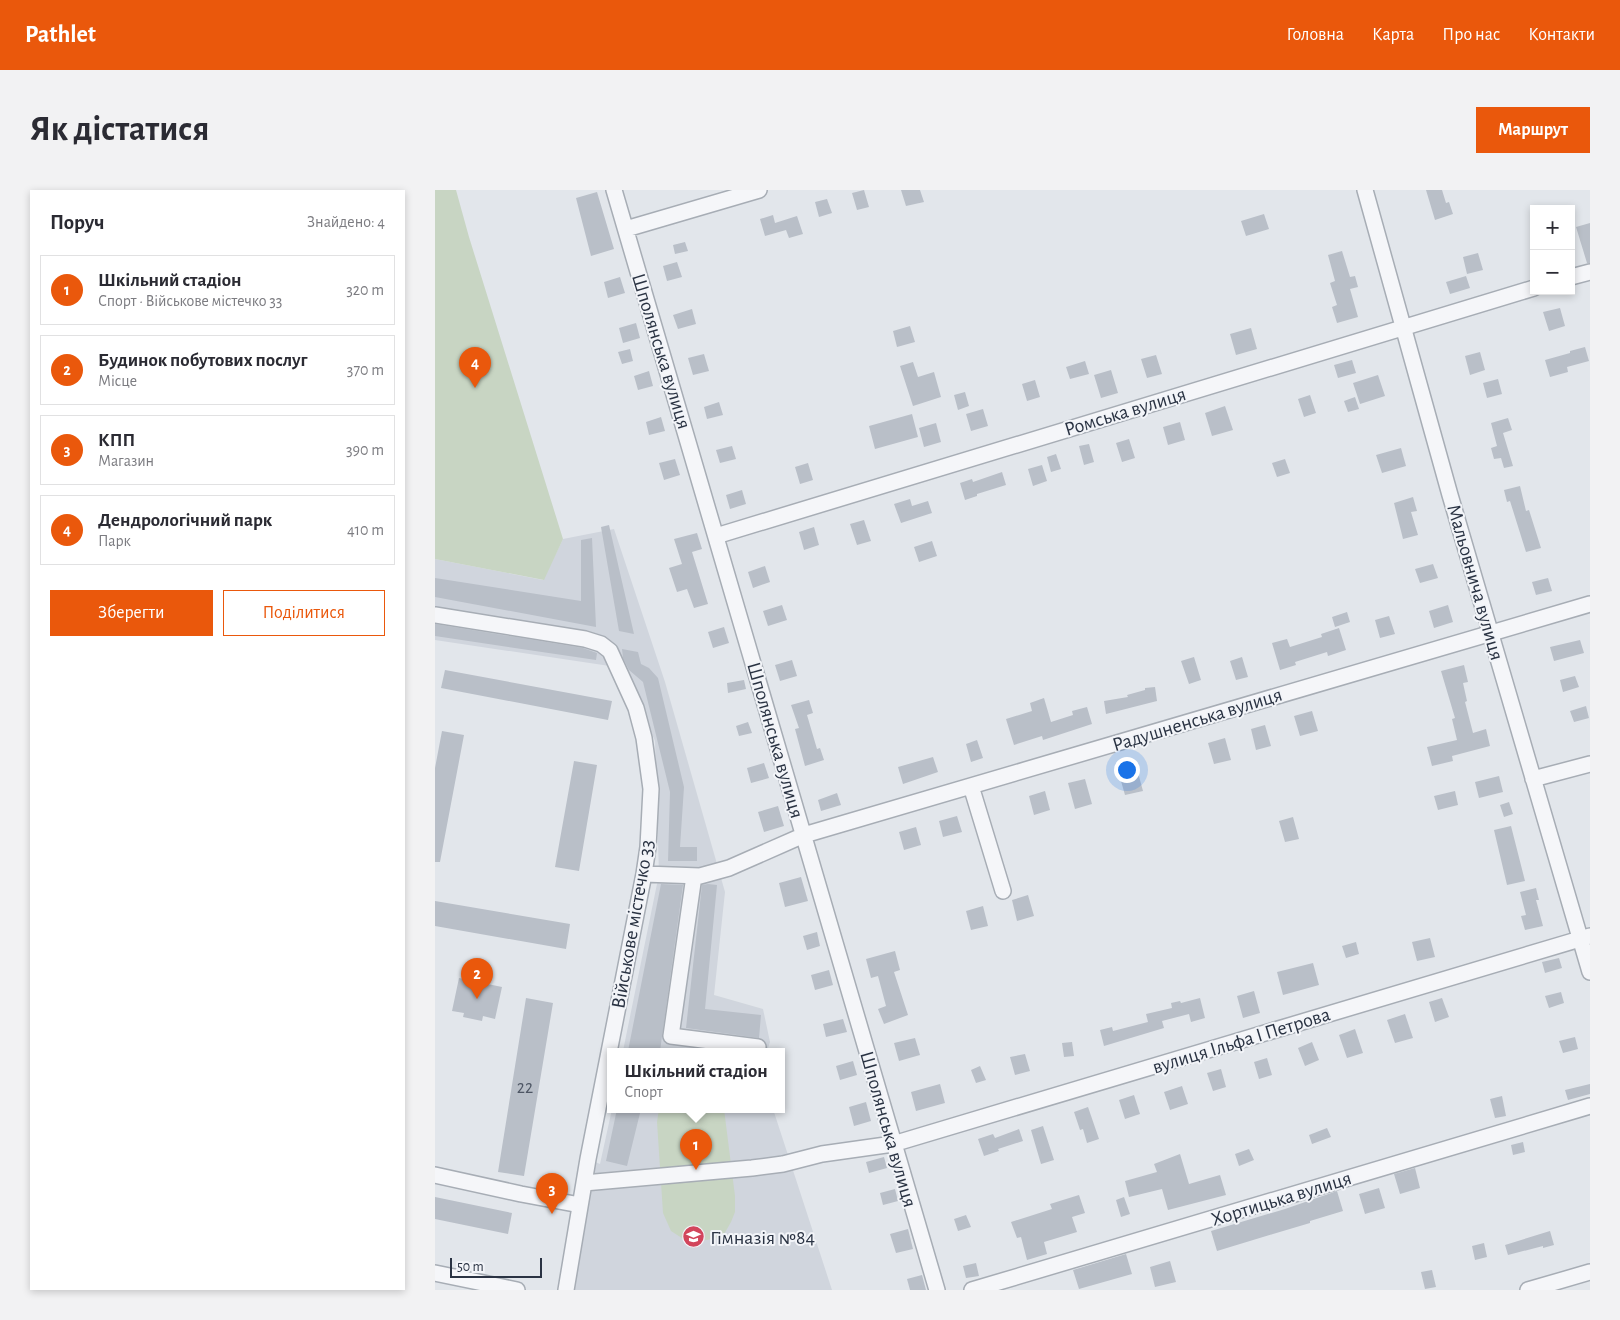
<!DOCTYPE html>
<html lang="uk">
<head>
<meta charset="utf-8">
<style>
  :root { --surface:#fff; --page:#f2f2f3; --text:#2b2b33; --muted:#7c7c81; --line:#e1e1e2; --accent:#ea580c }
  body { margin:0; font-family:"Alegreya Sans",sans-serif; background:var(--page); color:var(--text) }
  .controls { position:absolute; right:15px; top:15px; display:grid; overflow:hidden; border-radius:0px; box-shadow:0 2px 8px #0003 }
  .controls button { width:45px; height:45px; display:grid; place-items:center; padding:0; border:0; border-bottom:1px solid var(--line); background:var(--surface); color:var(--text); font:25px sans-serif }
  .scale { position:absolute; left:15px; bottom:12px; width:92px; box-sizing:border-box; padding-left:5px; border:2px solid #2a3343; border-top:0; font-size:14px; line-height:18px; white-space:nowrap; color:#2a3343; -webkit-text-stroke:4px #f2f4f8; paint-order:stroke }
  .you { position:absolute; left:691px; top:579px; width:18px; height:18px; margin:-12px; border:4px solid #fff; border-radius:50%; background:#1a73e8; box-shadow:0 0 0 8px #1a73e833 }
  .badge { display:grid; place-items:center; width:32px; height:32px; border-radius:50%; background:var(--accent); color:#fff; font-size:16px; font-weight:700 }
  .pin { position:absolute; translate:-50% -41px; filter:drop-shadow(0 1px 2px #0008) }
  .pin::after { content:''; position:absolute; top:26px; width:18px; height:15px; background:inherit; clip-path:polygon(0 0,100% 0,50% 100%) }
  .popup { position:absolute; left:172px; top:858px; width:178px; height:65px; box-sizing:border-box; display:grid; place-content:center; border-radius:0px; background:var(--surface); filter:drop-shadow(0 1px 4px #0005); font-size:16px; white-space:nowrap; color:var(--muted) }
  .popup b { font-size:19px; color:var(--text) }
  .popup::after { content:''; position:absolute; left:50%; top:100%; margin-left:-10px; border:10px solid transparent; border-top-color:var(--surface) }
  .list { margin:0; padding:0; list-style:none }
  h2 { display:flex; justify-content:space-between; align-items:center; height:65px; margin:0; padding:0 20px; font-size:21px }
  h2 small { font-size:16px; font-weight:400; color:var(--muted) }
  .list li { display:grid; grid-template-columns:32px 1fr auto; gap:15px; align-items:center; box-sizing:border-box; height:70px; margin:0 10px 10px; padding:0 10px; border:1px solid var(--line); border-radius:0px }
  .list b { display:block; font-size:19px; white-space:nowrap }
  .list p { margin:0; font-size:16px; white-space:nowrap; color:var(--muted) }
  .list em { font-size:16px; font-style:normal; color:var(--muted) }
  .actions { display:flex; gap:10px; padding:15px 20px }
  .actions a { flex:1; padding:11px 0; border:1px solid var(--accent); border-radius:0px; text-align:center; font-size:18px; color:var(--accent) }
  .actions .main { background:var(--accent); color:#fff }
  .map { position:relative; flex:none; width:1155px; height:1100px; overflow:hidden; border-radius:0px }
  header { display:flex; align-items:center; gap:30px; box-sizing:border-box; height:70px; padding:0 25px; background:var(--accent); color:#fff }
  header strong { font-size:24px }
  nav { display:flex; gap:28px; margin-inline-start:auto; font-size:18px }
  .intro { display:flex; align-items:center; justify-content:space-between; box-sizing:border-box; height:120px; padding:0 30px }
  h1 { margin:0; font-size:35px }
  .button { padding:12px 22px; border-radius:0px; background:var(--accent); color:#fff; font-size:18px; font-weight:700 }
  main { display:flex; gap:30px; padding:0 30px }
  aside { flex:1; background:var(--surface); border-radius:0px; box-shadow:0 2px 8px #0003 }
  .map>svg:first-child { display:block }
  .built { fill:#d0d5dd }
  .green { fill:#c8d5c3 }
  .building { fill:#b9bfc8 }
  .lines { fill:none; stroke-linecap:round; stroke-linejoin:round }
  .minor-casing { stroke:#a7adb5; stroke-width:18 }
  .minor { stroke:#f5f6f9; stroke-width:15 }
  .labels { text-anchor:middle; stroke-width:4; stroke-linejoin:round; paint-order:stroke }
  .number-label { font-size:18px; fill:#4e5664 }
  .street-label { font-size:20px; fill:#2a3343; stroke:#f2f4f8 }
  .poi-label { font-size:20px; fill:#2a3343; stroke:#f2f4f8; text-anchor:start }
</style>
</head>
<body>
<header>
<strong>Pathlet</strong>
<nav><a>Головна</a><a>Карта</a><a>Про нас</a><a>Контакти</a></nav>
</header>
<div class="intro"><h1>Як дістатися</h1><a class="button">Маршрут</a></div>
<main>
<aside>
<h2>Поруч<small>Знайдено: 4</small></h2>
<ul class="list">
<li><span class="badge">1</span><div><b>Шкільний стадіон</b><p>Спорт · Військове містечко 33</p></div><em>320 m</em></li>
<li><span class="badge">2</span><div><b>Будинок побутових послуг</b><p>Місце</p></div><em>370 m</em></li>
<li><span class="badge">3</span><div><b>КПП</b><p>Магазин</p></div><em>390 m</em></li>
<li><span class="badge">4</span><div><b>Дендрологічний парк</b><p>Парк</p></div><em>410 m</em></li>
</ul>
<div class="actions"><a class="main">Зберегти</a><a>Поділитися</a></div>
</aside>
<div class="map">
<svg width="1155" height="1100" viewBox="0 0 1155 1100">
  <rect width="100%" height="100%" fill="#e2e6eb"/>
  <path class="built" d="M179,339L230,492L290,702L279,805L328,819L335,852L332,861H188L224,684L220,551L188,478L0,450V369L108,390L128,349Z
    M177,919H338L397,1100H131L153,969L165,974Z"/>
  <path class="green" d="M0,0H21L34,47L128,349L109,390L0,369Z
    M224,919H289L300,1006V1022L296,1032L288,1046L272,1050L253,1052L236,1041L228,1023L222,932Z"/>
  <path class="building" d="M429,0L434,17L422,20L417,3Z
    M466,0H485L489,12L471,16Z
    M991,0H1007L1011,13L1014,12L1018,24L1000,30Z
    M162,2L179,59L156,66L141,8Z
    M392,9L397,23L384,27L380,12Z
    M829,24L834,39L811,46L806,31Z
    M338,25L340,33L362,26L368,44L354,48L351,40L330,46L325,29Z
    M1155,33V73H1152L1141,37Z
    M250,52L253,61L240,64L238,55Z
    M907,61L915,87L920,86L923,97L915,99L923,127L902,133L897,117L902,115L895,93L900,91L893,65Z
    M1043,63L1048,80L1032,84L1028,67Z
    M242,72L247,87L232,91L228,76Z
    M1031,86L1035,98L1015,104L1011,92Z
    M185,87L190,103L173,108L169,92Z
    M1125,118L1130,136L1114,141L1108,122Z
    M257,119L261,134L243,139L238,125Z
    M201,133L205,148L188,153L184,138Z
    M475,136L480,152L462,157L458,141Z
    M816,138L822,159L801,165L795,144Z
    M1150,157L1154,171L1132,177L1133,182L1115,187L1110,170L1135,163V161Z
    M195,159L198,171L187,174L183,162Z
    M1045,162L1050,180L1035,185L1030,166Z
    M269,164L274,181L258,185L253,168Z
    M721,165L727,184L712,188L706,169Z
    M917,170L921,183L903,188L899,175Z
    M650,171L654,184L635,189L631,177Z
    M478,172L483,187L499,182L506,207L478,216L465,176Z
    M676,180L683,203L666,208L659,185Z
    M214,181L218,196L203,200L199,186Z
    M943,185L950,206L925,214L918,193Z
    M1063,189L1067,204L1052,208L1048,193Z
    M600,190L605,207L592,211L587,194Z
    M530,202L534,216L523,220L519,205Z
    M875,205L881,223L869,227L863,209Z
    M920,207L924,219L913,222L909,211Z
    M284,212L288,225L272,229L269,217Z
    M790,216L798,240L777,246L770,223Z
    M548,219L553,236L536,241L531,224Z
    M477,224L483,247L440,259L434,236Z
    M226,227L230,241L214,245L211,232Z
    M1073,228L1077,240L1068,243L1078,276L1069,278L1066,268L1059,269L1056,258L1062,256L1056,233Z
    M745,232L750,250L733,255L728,237Z
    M501,233L506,252L489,257L484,238Z
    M694,249L700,268L687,272L681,253Z
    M654,254L659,272L649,275L644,256Z
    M297,256L301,269L285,273L281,260Z
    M966,258L971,276L947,283L941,265Z
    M621,264L626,279L616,282L612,267Z
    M240,269L245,285L229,290L224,273Z
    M850,269L855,283L842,287L837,273Z
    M373,273L378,290L365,294L360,277Z
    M607,275L612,291L598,296L593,279Z
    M567,282L571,295L542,304V306L530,310L525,293L537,289L538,292Z
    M1085,296L1091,321L1094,320L1106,358L1091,362L1075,311L1072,312L1069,300Z
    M307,300L311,314L295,319L291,305Z
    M978,307L982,321L976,322L983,345L968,349L959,313Z
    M475,309L477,316L493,311L497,323L466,333L459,314Z
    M429,330L436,351L422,355L415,334Z
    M174,335L199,444L184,441L166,337Z
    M379,337L384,355L369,360L364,342Z
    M262,343L267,359L257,362L273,414L259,418L252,399L242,402L234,378L247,374L239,349Z
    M157,348L161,437L0,407V388L146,411V350Z
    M497,351L502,366L484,372L479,357Z
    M998,374L1003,388L985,393L980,379Z
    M330,376L335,392L318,398L313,382Z
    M1113,388L1117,401L1101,405L1097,392Z
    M347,415L352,430L333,436L328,421Z
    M1013,415L1018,432L999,438L994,421Z
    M912,422L915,432L900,437L897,427Z
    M954,426L960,444L945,448L940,430Z
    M0,434L148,458L162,463L161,470L0,446Z
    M289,437L294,453L278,458L273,442Z
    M904,438L911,460L893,466L892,462L860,472L861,475L845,480L837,453L852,449L855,457L887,447L886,444Z
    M1145,450L1149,463L1119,471L1115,457Z
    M187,459L203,462L206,474L214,478L223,488L249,597L245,657H262V671H233L235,602L208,492L194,480L188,468Z
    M759,467L766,490L754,494L746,471Z
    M807,467L813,487L801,490L795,471Z
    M357,470L362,486L345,491L340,475Z
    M1029,475L1033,492L1028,493L1032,511L1030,512L1038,543L1051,539L1055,556L1017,566L1018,571L997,576L992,557L1022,550L1017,529L1020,528L1006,481Z
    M10,480L177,511L173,530L6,498Z
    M1140,486L1144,497L1128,502L1125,490Z
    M309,490L311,499L293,503L292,493Z
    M720,497L722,511L671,524L669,511L693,507L692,505L710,500V498Z
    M609,508L616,532L638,525L637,521L652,517L657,534L608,550L607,546L579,555L571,529L597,521L595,513Z
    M374,510L378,523L372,525L382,559L385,558L389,570L370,576L360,539L364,538L356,515Z
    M1151,516L1154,528L1139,532L1135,521Z
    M877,521L883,541L865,546L859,526Z
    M313,532L317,543L304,546L301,536Z
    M830,535L836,556L821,560L816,539Z
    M7,541L29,545L5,672H0V578Z
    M790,548L796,570L779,574L773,553Z
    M542,550L548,568L536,572L531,554Z
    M498,567L503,582L468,594L463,577Z
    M139,571L162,575L144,681L120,677Z
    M329,573L334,588L316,593L312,578Z
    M702,579L708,601L690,605L684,584Z
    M1064,586L1068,602L1044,608L1040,592Z
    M650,589L657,614L640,619L633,593Z
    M610,601L615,620L599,625L594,606Z
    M1020,601L1023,615L1003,620L999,606Z
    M402,603L406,615L386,621L383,610Z
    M1074,612L1078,624L1069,627L1065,615Z
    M343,616L349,636L329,642L323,622Z
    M522,626L527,642L508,647L504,631Z
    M858,627L864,649L850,652L844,631Z
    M1076,636L1090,691L1072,695L1059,640Z
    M481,637L486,655L469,660L464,642Z
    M366,687L373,711L350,717L344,693Z
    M226,694L248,695L225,861H193Z
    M273,694L282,695L270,819L326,825L324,848L251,838L267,695Z
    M1101,698L1104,710H1101L1108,736L1090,740L1086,726L1091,725L1085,702Z
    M593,705L599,726L582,731L577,710Z
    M0,711L135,734L131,759L0,736Z
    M548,716L553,736L536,740L531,721Z
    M382,742L385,756L372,760L368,746Z
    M995,748L1000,767L982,771L977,752Z
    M921,752L924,764L911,768L907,756Z
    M460,761L465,780L459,782L473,825L449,834L443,819L451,816L443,786L436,788L431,769Z
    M1124,768L1127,778L1110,783L1107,772Z
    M878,773L884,795L848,805L842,782Z
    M394,780L398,795L380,800L376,785Z
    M24,788L67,797L60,829L48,826L47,831L28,827L29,823L17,821Z
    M819,801L825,823L808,828L802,806Z
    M1126,802L1129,813L1114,818L1110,806Z
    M91,808L118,813L89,986L63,982Z
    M765,808L770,828L756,832L754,824L727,831L729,838L669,856L665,840L677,837L678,841L713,832L711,824L737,818L736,813L745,811L746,813Z
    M1007,808L1014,827L1000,832L994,812Z
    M970,824L978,848L960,853L952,830Z
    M408,829L412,842L391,847L388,834Z
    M920,839L928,863L912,868L904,845Z
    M1140,847L1143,859L1128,863L1124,851Z
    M480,848L485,865L464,871L459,853Z
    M637,852L639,866L629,867L627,853Z
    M877,852L884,870L870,876L863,858Z
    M590,864L595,881L580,885L575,867Z
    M832,868L837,885L824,889L819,872Z
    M418,871L422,885L405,890L401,876Z
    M545,876L551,890L541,893L536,880Z
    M786,879L791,897L778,901L772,883Z
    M505,894L510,913L481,921L476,902Z
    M1155,894V904L1133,910L1130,900Z
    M747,896L753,914L735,920L729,902Z
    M699,905L705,924L690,929L684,910Z
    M1067,906L1071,926L1060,928L1055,909Z
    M431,912L436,931L419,936L414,917Z
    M653,917L664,949L652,953L648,939L645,940L639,922Z
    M182,919H206L192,976L171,971Z
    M608,936L619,970L606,974L596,940Z
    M892,938L896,947L877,954L874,945Z
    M584,939L588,951L563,959L564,961L549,966L543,949L558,944L560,948Z
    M1088,952L1090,962L1078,965L1076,955Z
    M814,959L819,970L804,976L800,964Z
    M745,964L754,994L785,985L791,1005L733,1020L727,999L694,1007L690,991L722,982L719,974Z
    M449,967L452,978L434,983L431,972Z
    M980,978L985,998L965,1004L959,984Z
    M944,998L950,1018L930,1024L924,1004Z
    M460,999L463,1011L448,1015L445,1003Z
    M902,1001L908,1021L875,1031V1033L838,1044L782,1061L776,1041L850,1019Z
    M644,1005L650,1023L637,1027L642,1042L609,1052L612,1064L592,1070L586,1047L582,1048L576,1032L617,1019L615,1014Z
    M0,1007L77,1023L73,1044L0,1029Z
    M689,1007L695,1024L686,1027L681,1010Z
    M531,1025L536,1037L523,1041L519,1029Z
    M473,1039L478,1059L461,1063L455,1044Z
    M1115,1041L1119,1055L1108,1058V1056L1073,1065L1070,1055Z
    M1049,1053L1052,1067L1040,1070L1037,1056Z
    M691,1064L697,1084L644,1099L638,1080Z
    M735,1071L741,1092L720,1097L715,1077Z
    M541,1073L544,1086L531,1088L528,1076Z
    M997,1080L1001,1097L990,1099L986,1082Z
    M487,1085L491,1100H475L472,1089Z"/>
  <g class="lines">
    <defs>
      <path id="minor" d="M179,0L502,1100
        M930,0L1015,305L1155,782
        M191,39L324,0
        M1136,87L1155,82
        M281,346L1099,98
        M0,425L150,449L166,454L175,461L201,518L209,548L216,599L213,657L209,684L153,969L131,1100
        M1098,589L1155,574
        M536,596L568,701
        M209,684L265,686L294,678L369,645L1155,414
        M259,686L236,846L323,857
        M0,985L86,1004L145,1015
        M149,993L317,978L348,974L387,964L458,954L1155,746
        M0,1083L82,1100
        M537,1100L1155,916
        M1093,1100L1155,1082"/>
    </defs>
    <use href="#minor" class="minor-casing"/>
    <use href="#minor" class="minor"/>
  </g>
  <defs>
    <symbol id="school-disc" viewBox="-11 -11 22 22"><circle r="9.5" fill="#d2455b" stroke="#f2f4f8"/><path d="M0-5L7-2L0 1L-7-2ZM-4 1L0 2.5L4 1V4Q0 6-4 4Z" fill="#fff"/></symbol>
  </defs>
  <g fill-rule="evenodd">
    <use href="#school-disc" x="246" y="1034" width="25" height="25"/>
  </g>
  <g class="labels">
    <g class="number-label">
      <text x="90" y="903">22</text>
    </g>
    <g class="street-label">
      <text transform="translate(227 161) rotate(73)" y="7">Шполянська вулиця</text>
      <text transform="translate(690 221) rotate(-17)" y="7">Ромська вулиця</text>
      <text transform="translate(1041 392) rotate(74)" y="7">Мальовнича вулиця</text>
      <text transform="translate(762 529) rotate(-17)" y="7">Радушненська вулиця</text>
      <text transform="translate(341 550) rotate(74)" y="7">Шполянська вулиця</text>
      <text transform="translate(197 734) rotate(-80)" y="7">Військове містечко 33</text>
      <text transform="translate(806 850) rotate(-17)" y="7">вулиця Ільфа І Петрова</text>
      <text transform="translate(454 939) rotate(74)" y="7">Шполянська вулиця</text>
      <text transform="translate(846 1008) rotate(-17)" y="7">Хортицька вулиця</text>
    </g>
    <g class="poi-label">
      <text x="275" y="1054">Гімназія №84</text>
    </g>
  </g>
</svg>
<div class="controls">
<button>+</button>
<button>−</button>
</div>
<div class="scale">50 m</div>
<div class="you"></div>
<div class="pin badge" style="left:261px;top:980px">1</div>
<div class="popup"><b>Шкільний стадіон</b>Спорт</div>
<div class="pin badge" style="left:42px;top:809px">2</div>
<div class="pin badge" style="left:117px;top:1024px">3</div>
<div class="pin badge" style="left:40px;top:198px">4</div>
</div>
</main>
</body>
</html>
